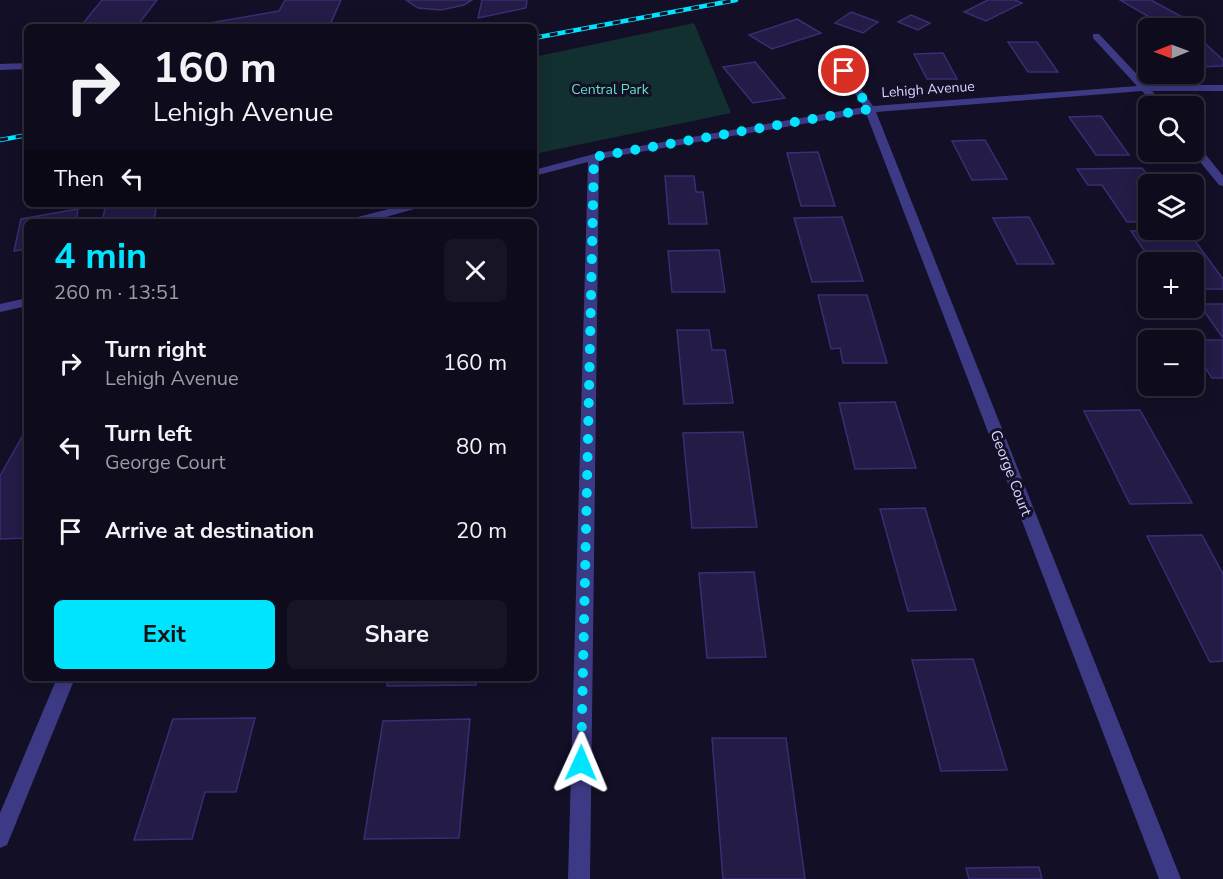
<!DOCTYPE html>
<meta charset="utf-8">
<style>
body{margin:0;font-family:"Nunito Sans",sans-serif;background:#171425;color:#f1f3f6;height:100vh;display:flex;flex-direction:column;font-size:22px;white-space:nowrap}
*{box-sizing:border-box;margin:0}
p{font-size:20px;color:#9b9ba3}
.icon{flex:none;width:33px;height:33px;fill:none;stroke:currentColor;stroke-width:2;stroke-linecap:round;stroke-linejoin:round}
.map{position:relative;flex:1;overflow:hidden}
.details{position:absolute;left:24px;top:219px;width:513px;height:462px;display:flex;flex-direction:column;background:#0e0b1c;border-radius:9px;box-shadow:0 3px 15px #0003,0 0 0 2px #2e2b3b}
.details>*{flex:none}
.top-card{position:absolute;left:24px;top:24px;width:513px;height:183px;border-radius:9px;box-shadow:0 3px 15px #0003,0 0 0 2px #2e2b3b;background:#0e0b1c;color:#f1f3f6;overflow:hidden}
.needle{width:39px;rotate:269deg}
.controls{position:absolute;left:1138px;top:18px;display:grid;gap:12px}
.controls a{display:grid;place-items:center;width:66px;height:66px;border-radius:9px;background:#0e0b1c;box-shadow:0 3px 15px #0003,0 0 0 2px #2e2b3b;font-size:30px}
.pin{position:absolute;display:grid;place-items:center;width:51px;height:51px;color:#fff;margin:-26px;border:3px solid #fff;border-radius:50%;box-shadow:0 2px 6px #0007}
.me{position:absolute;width:66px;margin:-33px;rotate:1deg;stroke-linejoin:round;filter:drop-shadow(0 0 4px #0008)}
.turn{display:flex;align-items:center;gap:21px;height:126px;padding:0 30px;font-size:27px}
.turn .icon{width:78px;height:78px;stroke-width:2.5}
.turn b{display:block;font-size:42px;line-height:51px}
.then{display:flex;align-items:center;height:57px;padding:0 30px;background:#0003;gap:12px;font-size:22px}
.round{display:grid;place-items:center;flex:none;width:63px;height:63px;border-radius:9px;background:#171425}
.head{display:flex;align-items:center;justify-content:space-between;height:102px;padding:0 30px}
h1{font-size:36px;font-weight:700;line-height:45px;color:#00e5ff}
.action{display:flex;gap:12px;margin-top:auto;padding:12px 30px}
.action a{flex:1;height:69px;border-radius:9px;background:#00e5ff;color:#111;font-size:24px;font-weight:700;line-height:69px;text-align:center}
.action a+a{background:#171425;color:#f1f3f6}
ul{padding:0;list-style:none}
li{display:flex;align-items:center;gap:18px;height:84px;padding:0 30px}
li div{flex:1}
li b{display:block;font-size:22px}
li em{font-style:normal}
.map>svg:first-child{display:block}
</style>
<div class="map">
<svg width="1223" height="879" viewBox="0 0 1223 879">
<rect width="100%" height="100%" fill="#130f26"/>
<polygon fill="#12302f" points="694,23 731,113 534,154 534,57"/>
<g fill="#241b47" stroke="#3b2d73" stroke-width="1.5">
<polygon points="102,0 157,0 137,26 198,25 279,11 285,0 341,0 329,27 80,27"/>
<polygon points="406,0 472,0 464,5 441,10 418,8"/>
<polygon points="482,0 527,0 526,8 478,18"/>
<polygon points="988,0 1015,0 1022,3 986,21 964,12"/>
<polygon points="1120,0 1151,0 1186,19 1163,25"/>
<polygon points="851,12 878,22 863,33 835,23"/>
<polygon points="911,15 930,23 918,30 898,22"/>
<polygon points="797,19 821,33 772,49 749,35"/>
<polygon points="1194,37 1198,37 1223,60 1223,66 1199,67 1194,62"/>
<polygon points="1008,42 1037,42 1058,72 1028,72"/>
<polygon points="943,53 957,79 927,79 914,54"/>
<polygon points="755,62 785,98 753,103 723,67"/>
<polygon points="1101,116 1129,155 1096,155 1069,117"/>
<polygon points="985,140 1007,179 972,180 952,141"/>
<polygon points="818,152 835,206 801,206 787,153"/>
<polygon points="1142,168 1155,184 1149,184 1149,221 1127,222 1102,185 1088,185 1077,169"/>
<polygon points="665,176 694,176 696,192 703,192 707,224 669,224"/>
<polygon points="106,204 157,204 154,220 102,222"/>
<polygon points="78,209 76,222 27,222 27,249 14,251 21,219"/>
<polygon points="842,217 863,281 812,282 794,218"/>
<polygon points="1029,217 1054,264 1017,264 993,218"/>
<polygon points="1187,230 1223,279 1223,289 1194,289 1194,262 1152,262 1131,231"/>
<polygon points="719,250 725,292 672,292 668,251"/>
<polygon points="818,295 867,295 887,363 843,363 840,348 831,349"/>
<polygon points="1199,304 1223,304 1223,338"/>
<polygon points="677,330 709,330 712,350 725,350 733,403 684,404"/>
<polygon points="1187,340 1223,340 1223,378 1212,378 1194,351 1194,340"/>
<polygon points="895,402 916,468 855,469 839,403"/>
<polygon points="1140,410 1192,503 1130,504 1084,411"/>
<polygon points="743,432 757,527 692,528 683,433"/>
<polygon points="23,435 27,435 27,538 0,539 0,476"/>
<polygon points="925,508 956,610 908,611 880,509"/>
<polygon points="1202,535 1223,574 1223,661 1210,662 1147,536"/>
<polygon points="754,572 766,657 707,658 699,573"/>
<polygon points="973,659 1007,770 941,771 912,660"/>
<polygon points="388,678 476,678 476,685 387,686"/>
<polygon points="255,718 236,792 205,792 192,839 134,840 173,719"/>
<polygon points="470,719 459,838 364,839 383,721"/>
<polygon points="712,738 786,738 805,879 723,879"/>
<polygon points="1039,867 1042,879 969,879 966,868"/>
</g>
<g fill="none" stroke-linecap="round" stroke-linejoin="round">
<polygon fill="#3d3a85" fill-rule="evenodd" points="27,63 27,69 0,70 0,64"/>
<g fill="#3d3a85" fill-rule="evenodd">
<polygon points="1093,34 1099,34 1147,85 1223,85 1223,91 1152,91 1166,106 1156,106 1142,91 876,112 1181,879 1159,879 866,113 599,159 590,879 568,879 588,162 534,176 534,170 594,154 864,107 839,71 844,68 847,69 873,106 1137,86 1093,38"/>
<polygon points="1194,144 1198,145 1223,176 1223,186 1219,185 1192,152 1194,152"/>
<polygon points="408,204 427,204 425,206 368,222 348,222 350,219"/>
<polygon points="27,298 27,306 0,312 0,304"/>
<polygon points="57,678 75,678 7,845 0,848 0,813"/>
</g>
<defs>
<g id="rail">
<polyline points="534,38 736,0"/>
<polyline points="0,140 27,135"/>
</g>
</defs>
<use href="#rail" stroke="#00e5ff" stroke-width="4.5"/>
<use href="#rail" stroke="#130f26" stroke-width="3" stroke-dasharray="8" stroke-linecap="butt"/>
</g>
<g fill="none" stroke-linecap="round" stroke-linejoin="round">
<polyline stroke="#00e5ff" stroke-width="10" stroke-dasharray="0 18" points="581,763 594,157 870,109 844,71"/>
</g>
<g text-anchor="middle" stroke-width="6" stroke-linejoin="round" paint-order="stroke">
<g font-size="14" fill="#5fe0c0" stroke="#130f26">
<text x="610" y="94">Central Park</text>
</g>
<g font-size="14" fill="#d9d4ff" stroke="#130f26">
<text transform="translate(928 89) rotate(-4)" y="5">Lehigh Avenue</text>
</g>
<g font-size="15" fill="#d9d4ff" stroke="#130f26">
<text transform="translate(1011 473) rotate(69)" y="5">George Court</text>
</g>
</g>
</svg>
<div class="controls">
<a><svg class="needle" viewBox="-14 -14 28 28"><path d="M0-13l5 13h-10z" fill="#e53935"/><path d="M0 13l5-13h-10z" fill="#9b9ba3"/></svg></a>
<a><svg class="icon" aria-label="search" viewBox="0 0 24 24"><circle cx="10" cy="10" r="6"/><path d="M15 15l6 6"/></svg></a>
<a><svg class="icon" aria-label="layers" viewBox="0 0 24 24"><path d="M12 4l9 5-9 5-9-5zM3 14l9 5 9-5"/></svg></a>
<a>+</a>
<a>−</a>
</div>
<div class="pin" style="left:844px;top:71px;background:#d93025"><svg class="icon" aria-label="arrive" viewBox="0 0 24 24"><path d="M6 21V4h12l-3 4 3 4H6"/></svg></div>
<svg class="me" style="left:581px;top:763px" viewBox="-20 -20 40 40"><path d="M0-17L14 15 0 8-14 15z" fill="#00e5ff" stroke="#fff" stroke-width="4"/></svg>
<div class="top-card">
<div class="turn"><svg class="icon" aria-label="right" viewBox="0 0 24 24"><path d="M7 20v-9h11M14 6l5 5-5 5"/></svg><div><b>160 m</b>Lehigh Avenue</div></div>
<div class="then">Then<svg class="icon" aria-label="left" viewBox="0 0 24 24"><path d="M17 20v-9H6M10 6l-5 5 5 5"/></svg></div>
</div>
<section class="details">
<div class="head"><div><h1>4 min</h1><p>260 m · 13:51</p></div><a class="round"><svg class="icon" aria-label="close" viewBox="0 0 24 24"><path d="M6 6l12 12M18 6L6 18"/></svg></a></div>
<ul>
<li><svg class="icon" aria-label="right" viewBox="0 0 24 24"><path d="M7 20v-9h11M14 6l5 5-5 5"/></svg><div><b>Turn right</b><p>Lehigh Avenue</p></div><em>160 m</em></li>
<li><svg class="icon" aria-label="left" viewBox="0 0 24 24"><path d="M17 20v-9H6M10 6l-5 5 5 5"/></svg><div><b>Turn left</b><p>George Court</p></div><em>80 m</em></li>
<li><svg class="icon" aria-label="arrive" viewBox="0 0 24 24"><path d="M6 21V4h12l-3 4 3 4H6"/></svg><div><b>Arrive at destination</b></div><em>20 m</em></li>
</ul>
<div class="action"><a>Exit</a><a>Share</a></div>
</section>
</div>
